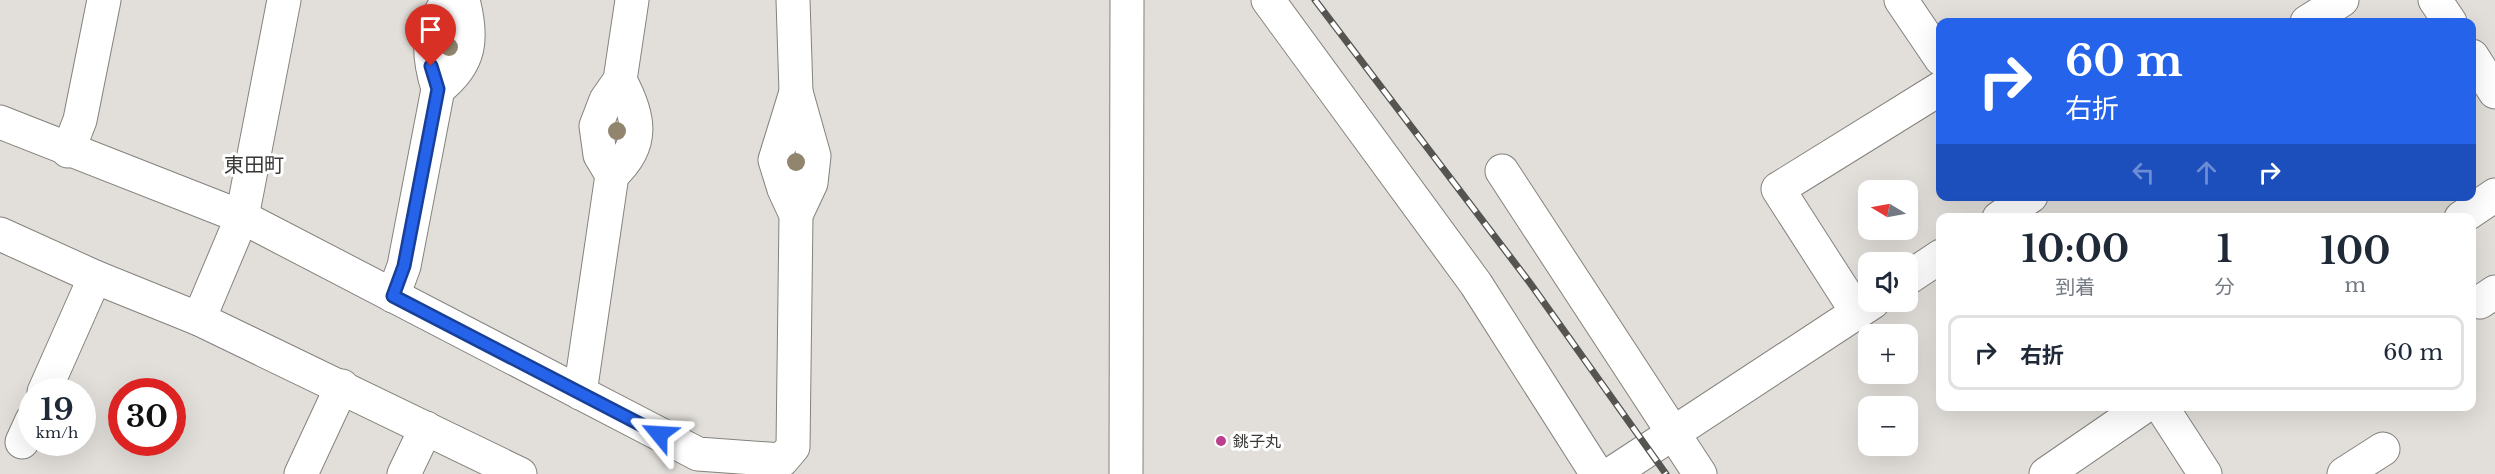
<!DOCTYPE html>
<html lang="ja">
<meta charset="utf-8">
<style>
body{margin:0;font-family:"Libre Baskerville","Noto Sans JP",serif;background:#f2f2f3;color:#1f2937;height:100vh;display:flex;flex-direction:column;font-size:22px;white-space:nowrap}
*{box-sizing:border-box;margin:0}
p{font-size:20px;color:#747a83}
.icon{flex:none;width:33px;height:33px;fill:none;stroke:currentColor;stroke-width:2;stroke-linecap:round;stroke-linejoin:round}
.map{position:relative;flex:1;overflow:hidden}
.side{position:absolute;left:1936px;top:213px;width:540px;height:198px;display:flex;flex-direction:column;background:#fff;border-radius:12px;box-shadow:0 6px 24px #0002}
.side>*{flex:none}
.banner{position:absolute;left:1936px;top:18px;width:540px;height:183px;border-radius:12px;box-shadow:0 6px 24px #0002;background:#2563eb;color:#fff;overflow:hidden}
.needle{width:39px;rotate:280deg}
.fabs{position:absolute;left:1858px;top:180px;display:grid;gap:12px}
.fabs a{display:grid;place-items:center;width:60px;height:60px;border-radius:12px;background:#fff;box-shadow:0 6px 24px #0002;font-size:30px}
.speed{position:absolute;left:18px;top:378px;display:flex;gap:12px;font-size:30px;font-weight:700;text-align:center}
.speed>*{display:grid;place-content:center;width:78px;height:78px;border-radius:50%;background:#fff;box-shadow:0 6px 24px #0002;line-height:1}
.speed small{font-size:15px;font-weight:400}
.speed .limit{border:9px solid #d22;background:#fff;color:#111}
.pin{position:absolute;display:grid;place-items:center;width:51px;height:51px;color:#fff;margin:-62px -26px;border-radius:50% 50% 50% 0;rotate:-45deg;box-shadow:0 0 6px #0007}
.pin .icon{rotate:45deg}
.me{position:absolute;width:66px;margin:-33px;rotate:297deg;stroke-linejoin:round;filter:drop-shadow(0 0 4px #0008)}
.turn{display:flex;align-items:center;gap:21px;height:126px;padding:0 30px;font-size:27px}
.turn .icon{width:78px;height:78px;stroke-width:2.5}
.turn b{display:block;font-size:42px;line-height:51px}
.lanes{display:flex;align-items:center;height:57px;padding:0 30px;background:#0003;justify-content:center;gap:30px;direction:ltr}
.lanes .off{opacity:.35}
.eta{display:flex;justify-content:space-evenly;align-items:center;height:102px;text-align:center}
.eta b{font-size:36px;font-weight:700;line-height:42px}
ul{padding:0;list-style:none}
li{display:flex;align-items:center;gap:18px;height:75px;margin:0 12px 9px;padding:0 18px;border:3px solid #e0e1e3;border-radius:12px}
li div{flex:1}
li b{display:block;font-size:22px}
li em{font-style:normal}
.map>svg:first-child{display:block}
</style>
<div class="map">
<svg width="2495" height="474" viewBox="0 0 2495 474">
<rect width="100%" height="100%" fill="#e2dfda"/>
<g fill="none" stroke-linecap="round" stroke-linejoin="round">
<defs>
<g id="minor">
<polyline points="793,0 796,92"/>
<polyline points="1268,0 1476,284 1597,474"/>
<polyline points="1901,0 1941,59"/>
<polyline points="2435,0 2450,22"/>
<polyline points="2307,22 2342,0"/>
<polyline points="2472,56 2495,92"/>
<path d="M620,80C640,117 645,145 612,175L600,155L596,126L606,100L620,80L632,0"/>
<path d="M438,89C471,63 473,39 463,0"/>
<polyline points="0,122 242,217 698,454 782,460 793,447 796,215 811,183 814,156 796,92 775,160 784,189 796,215"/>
<polyline points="68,151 80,120 104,0"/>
<polyline points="1502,171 1700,474"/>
<polyline points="1999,218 2031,196"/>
<polyline points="2461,218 2495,195"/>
<polyline points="0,234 95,277 199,319 520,474"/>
<polyline points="1908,278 1941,256"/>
<path d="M393,296L404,266L438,89C428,56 425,27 450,0"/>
<polyline points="2480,302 2495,292"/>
<polyline points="1857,312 1778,189 1941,88"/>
<polyline points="199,319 242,217 284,0"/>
<polyline points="44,392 95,277"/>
<polyline points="580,393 612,175"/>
<polyline points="2161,406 2205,474"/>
<polyline points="22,442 32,420"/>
<polyline points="301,474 342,386"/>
<polyline points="404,474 426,428"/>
<polyline points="1126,474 1127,0"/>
<polyline points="1611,474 1873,302"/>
<polyline points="2046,474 2145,406"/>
<polyline points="2344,474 2383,449"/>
</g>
</defs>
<use href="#minor" stroke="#84827d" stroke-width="35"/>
<use href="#minor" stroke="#fff" stroke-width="33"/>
<defs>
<polyline id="rail" points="1315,0 1530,283 1666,474"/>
</defs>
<use href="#rail" stroke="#555451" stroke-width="7"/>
<use href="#rail" stroke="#fff" stroke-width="4.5" stroke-dasharray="14" stroke-linecap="butt"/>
</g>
<g fill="#91856d">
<circle cx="449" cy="47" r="9"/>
<circle cx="617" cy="131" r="9"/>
<circle cx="796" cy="162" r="9"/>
</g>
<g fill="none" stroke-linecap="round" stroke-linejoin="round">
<defs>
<polyline id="route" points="431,66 438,89 404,266 393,296 659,434"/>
</defs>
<use href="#route" stroke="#184099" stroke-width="15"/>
<use href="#route" stroke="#2563eb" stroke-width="10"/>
</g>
<circle fill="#bc3f8d" stroke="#fff" stroke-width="2" cx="1221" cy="441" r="6"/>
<g text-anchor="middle" stroke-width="6" stroke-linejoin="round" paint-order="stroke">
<g font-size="16" fill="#393836" stroke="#fff" text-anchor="start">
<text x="1233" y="447">銚子丸</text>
</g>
<g font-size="20" fill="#393836" stroke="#fff">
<text x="254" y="172">東田町</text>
</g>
</g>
</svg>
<div class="fabs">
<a><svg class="needle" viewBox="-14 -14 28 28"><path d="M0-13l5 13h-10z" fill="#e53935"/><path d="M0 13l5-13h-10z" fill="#747a83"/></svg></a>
<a><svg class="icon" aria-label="sound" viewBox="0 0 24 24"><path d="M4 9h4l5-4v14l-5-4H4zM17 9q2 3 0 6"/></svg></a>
<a>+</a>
<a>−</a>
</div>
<div class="speed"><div>19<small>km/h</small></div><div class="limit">30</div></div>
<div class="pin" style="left:431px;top:66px;background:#d93025"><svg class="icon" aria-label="arrive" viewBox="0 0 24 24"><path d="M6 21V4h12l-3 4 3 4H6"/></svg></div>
<svg class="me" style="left:659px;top:434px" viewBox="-20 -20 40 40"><path d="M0-17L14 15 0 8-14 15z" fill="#2563eb" stroke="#fff" stroke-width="4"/></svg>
<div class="banner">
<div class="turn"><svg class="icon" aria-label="right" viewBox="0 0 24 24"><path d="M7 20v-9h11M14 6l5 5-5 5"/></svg><div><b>60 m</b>右折</div></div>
<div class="lanes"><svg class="icon off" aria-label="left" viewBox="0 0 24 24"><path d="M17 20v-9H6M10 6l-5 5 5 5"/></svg><svg class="icon off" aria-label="ahead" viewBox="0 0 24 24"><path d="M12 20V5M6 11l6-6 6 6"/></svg><svg class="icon" aria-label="right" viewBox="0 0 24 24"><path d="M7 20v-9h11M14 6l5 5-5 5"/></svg></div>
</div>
<section class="side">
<div class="eta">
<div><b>10:00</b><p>到着</p></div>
<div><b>1</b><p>分</p></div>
<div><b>100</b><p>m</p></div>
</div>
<ul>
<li><svg class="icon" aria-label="right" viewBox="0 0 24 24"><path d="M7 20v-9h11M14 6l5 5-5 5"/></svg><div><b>右折</b></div><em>60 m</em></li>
</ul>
</section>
</div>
